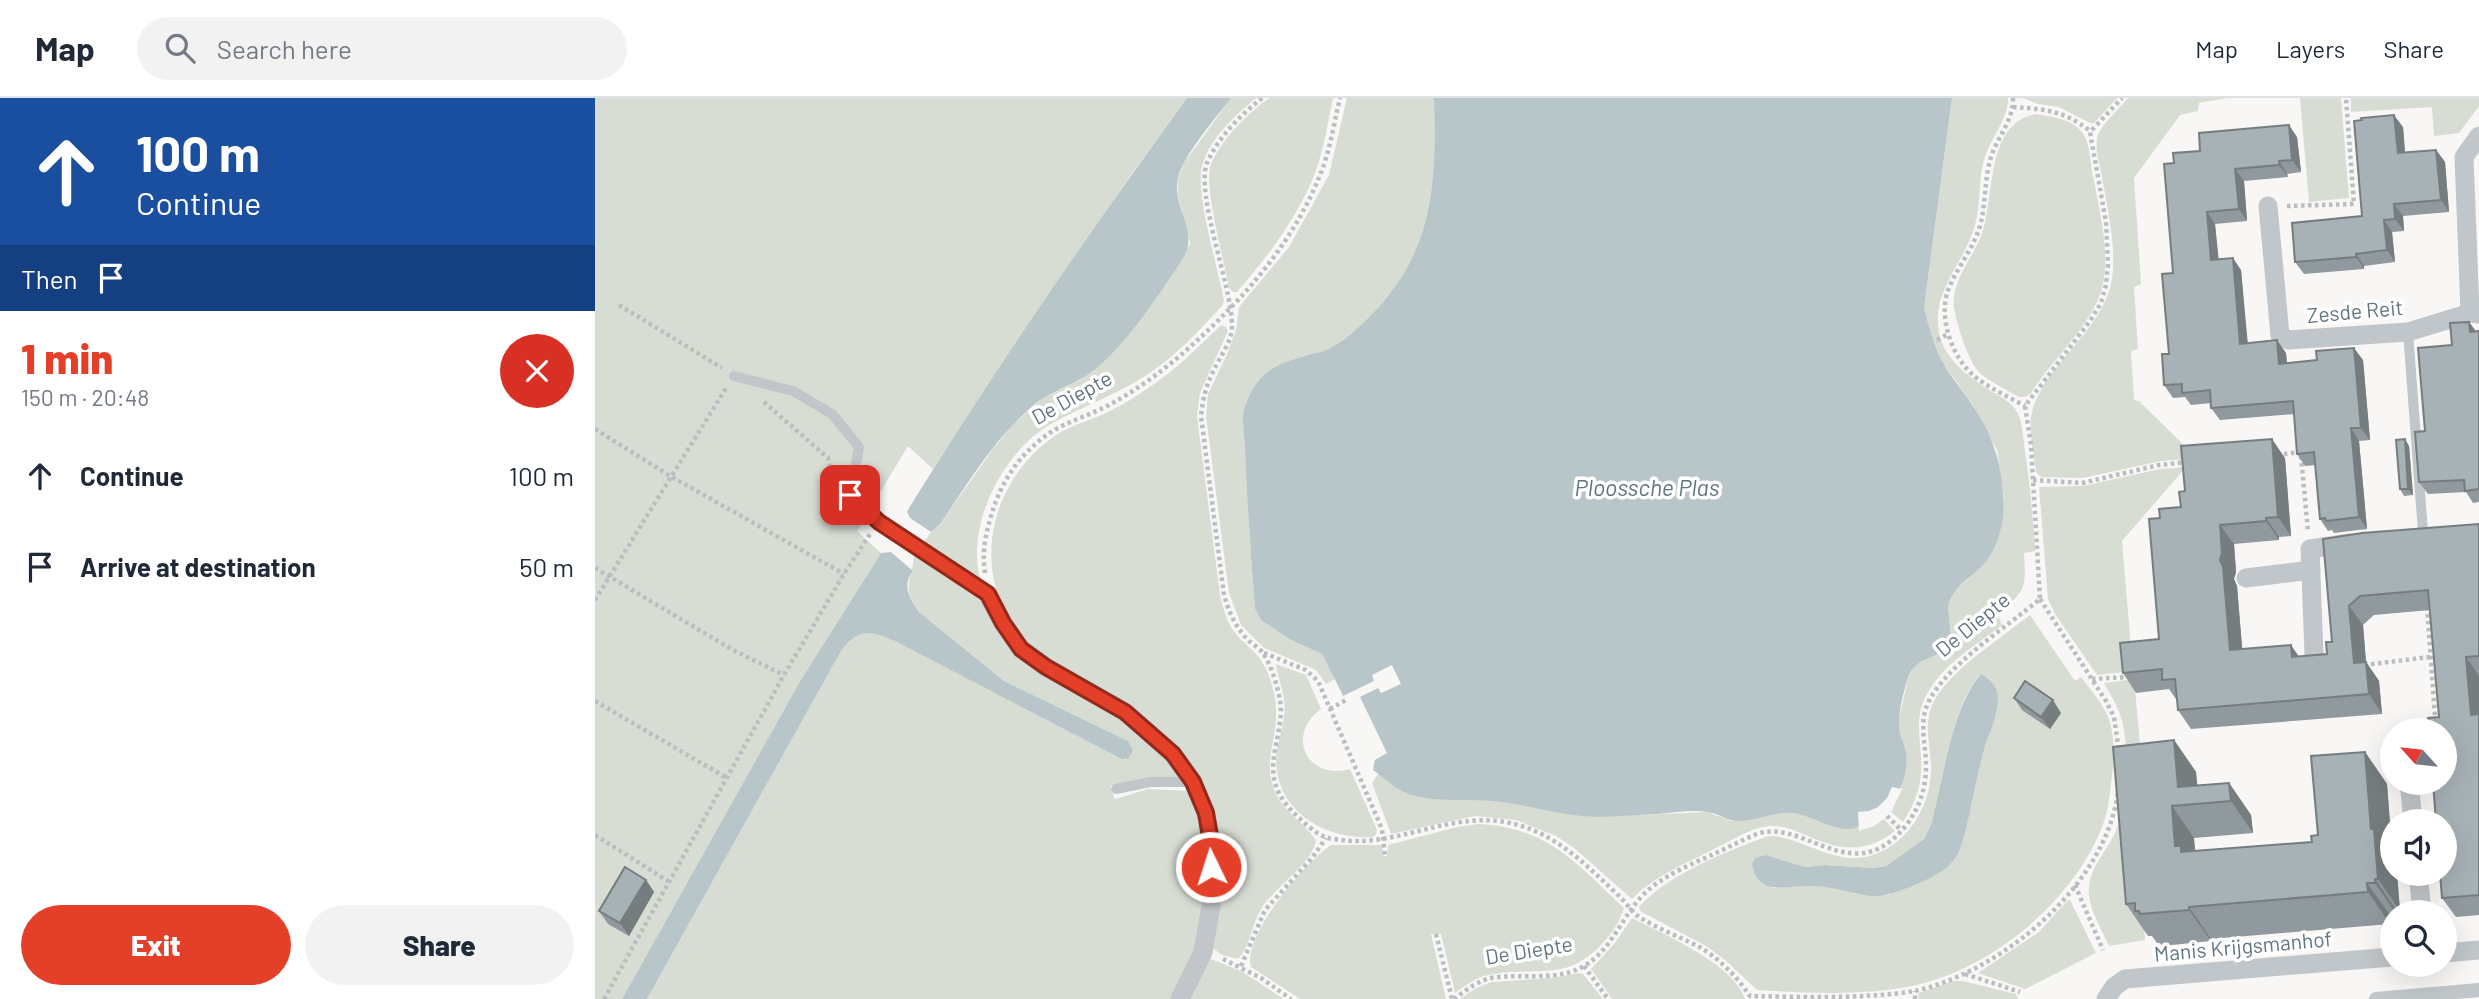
<!DOCTYPE html>
<meta charset="utf-8">
<style>
body{margin:0;font-family:Barlow,sans-serif;background:#f2f2f3;color:#1f2937;height:100vh;display:flex;flex-direction:column;font-size:26px;white-space:nowrap}
*{box-sizing:border-box;margin:0}
p{font-size:23px;color:#747a83}
.icon{flex:none;width:38px;height:38px;fill:none;stroke:currentColor;stroke-width:2;stroke-linecap:round;stroke-linejoin:round}
.map{position:relative;flex:1;overflow:hidden}
.sheet{display:flex;flex-direction:column;background:#fff;width:595px}
.sheet>*{flex:none}
.hud{background:#1a4fa0;color:#fff;overflow:hidden}
.needle{width:46px;rotate:297deg}
.controls{position:absolute;left:1785px;top:620px;display:grid;gap:14px}
.controls a{display:grid;place-items:center;width:77px;height:77px;border-radius:50%;background:#fff;box-shadow:0 7px 28px #0002;font-size:35px}
.pin{position:absolute;display:grid;place-items:center;width:60px;height:60px;color:#fff;margin:-30px;border-radius:14px;box-shadow:0 4px 10px #0006}
.me{position:absolute;width:77px;margin:-38px;rotate:356deg;stroke-linejoin:round;filter:drop-shadow(0 0 5px #0008)}
.turn{display:flex;align-items:center;gap:24px;height:147px;padding:0 21px;font-size:32px}
.turn .icon{width:91px;height:91px;stroke-width:2.5}
.turn b{display:block;font-size:49px;line-height:60px}
.then{display:flex;align-items:center;height:66px;padding:0 21px;background:#0003;gap:14px;font-size:26px}
.round{display:grid;place-items:center;flex:none;width:74px;height:74px;border-radius:37px;background:#f2f2f3}
.head{display:flex;align-items:center;justify-content:space-between;height:119px;padding:0 21px}
h1{font-size:42px;font-weight:800;line-height:52px;color:#e43f28}
.button{display:flex;gap:14px;margin-top:auto;padding:14px 21px}
.button a{flex:1;height:80px;border-radius:42px;background:#e43f28;color:#fff;font-size:28px;font-weight:800;line-height:80px;text-align:center}
.button a+a{background:#f2f2f3;color:#1f2937}
ul{padding:0;list-style:none}
li{display:flex;align-items:center;gap:21px;height:91px;padding:0 21px}
li div{flex:1}
li b{display:block;font-size:26px}
li em{font-style:normal}
header{display:flex;align-items:center;gap:42px;box-sizing:border-box;height:98px;padding:0 35px;background:#fff;border-bottom:2px solid #e0e1e3}
header strong{font-size:33px}
nav{display:flex;gap:38px;margin-inline-start:auto;font-size:24px}
.search{width:490px;height:63px;background:#f2f2f3;display:flex;align-items:center;gap:18px;box-sizing:border-box;padding:0 24px;border-radius:38px;color:#747a83;font-size:26px}
main{display:flex;flex:1;min-height:0}
.map>svg:first-child{display:block}
</style>
<header>
<strong>Map</strong>
<div class="search"><svg class="icon" aria-label="search" viewBox="0 0 24 24"><circle cx="10" cy="10" r="6"/><path d="M15 15l6 6"/></svg>Search here</div>
<nav><a>Map</a><a>Layers</a><a>Share</a></nav>
</header>
<main>
<section class="sheet">
<div class="hud">
<div class="turn"><svg class="icon" aria-label="ahead" viewBox="0 0 24 24"><path d="M12 20V5M6 11l6-6 6 6"/></svg><div><b>100 m</b>Continue</div></div>
<div class="then">Then<svg class="icon" aria-label="arrive" viewBox="0 0 24 24"><path d="M6 21V4h12l-3 4 3 4H6"/></svg></div>
</div>
<div class="head"><div><h1>1 min</h1><p>150 m · 20:48</p></div><a class="round" style="background:#d93025;color:#fff"><svg class="icon" aria-label="close" viewBox="0 0 24 24"><path d="M6 6l12 12M18 6L6 18"/></svg></a></div>
<ul>
<li><svg class="icon" aria-label="ahead" viewBox="0 0 24 24"><path d="M12 20V5M6 11l6-6 6 6"/></svg><div><b>Continue</b></div><em>100 m</em></li>
<li><svg class="icon" aria-label="arrive" viewBox="0 0 24 24"><path d="M6 21V4h12l-3 4 3 4H6"/></svg><div><b>Arrive at destination</b></div><em>50 m</em></li>
</ul>
<div class="button"><a>Exit</a><a>Share</a></div>
</section>
<div class="map">
<svg width="1884" height="901" viewBox="0 0 1884 901">
<rect width="100%" height="100%" fill="#f8f7f5"/>
<g fill="#d8ddd4" fill-rule="evenodd">
<polygon points="0,0 592,0 535,78 338,371 313,348 262,433 286,455 204,585 27,901 0,901"/>
<path d="M636,0H661C641,17 614,41 607,68C600,96 623,170 629,202L627,208C603,234 578,261 547,280C518,298 486,309 456,326C414,350 381,408 382,457C382,465 384,475 385,483L382,484L327,447L336,434L345,426L398,351L415,330L445,302L485,282L542,225L589,158L595,145L583,97V81L589,65Z"/>
<path d="M675,0H738C733,24 729,51 720,75C703,119 673,158 642,194H638L634,190C629,160 610,97 615,70C620,48 655,12 675,0Z"/>
<path d="M752,0H839C841,82 840,149 780,213C766,227 753,241 735,250C728,254 718,255 710,258C679,266 663,275 651,305C645,318 650,338 650,352C652,406 656,458 660,511L666,522L694,541L727,556L740,581L731,586L721,572L669,550L646,527L634,495L611,318L613,296L633,254L641,232L644,209L694,149L734,77Z"/>
<path d="M1357,0H1413C1413,20 1399,36 1392,54C1382,77 1387,103 1380,127C1370,164 1336,193 1344,235C1349,261 1375,280 1396,293C1404,298 1415,303 1421,312C1428,323 1428,340 1430,353C1435,386 1438,420 1440,453L1429,455C1431,492 1431,493 1402,515L1407,527C1379,549 1341,570 1328,605C1319,627 1328,651 1326,674C1325,693 1318,709 1308,724L1296,714L1307,691H1305L1311,667V651L1304,636L1303,625L1313,581L1319,569L1330,560L1342,556L1356,534L1353,519L1354,505L1359,493L1384,471L1404,437L1409,400L1402,352L1378,307L1347,264L1337,240L1329,210Z"/>
<polygon points="1428,0 1522,0 1499,25 1495,25 1464,9 1443,6"/>
<path d="M1533,0H1631L1604,5L1603,13L1585,17L1539,80L1546,186L1539,189L1543,251L1536,253L1539,302L1544,303L1597,355L1592,361L1566,363L1488,380L1446,379L1441,374C1439,354 1432,330 1438,310C1451,268 1502,236 1515,190C1524,157 1512,108 1506,74C1504,63 1499,49 1503,37C1507,26 1525,10 1533,0Z"/>
<polygon points="1705,0 1746,0 1754,100 1714,104"/>
<polygon points="1756,0 1884,0 1884,8 1864,35 1839,38 1837,9 1756,14"/>
<path d="M1441,16C1457,19 1480,21 1489,37C1495,47 1495,62 1497,73C1504,111 1520,168 1502,204C1486,237 1456,264 1436,295L1430,299H1424C1412,292 1399,286 1387,277C1374,267 1361,225 1359,209C1356,182 1379,159 1387,135C1400,98 1390,25 1441,16Z"/>
<path d="M626,227L631,229L633,233L605,295L602,318L625,497C628,509 631,522 638,532C652,551 665,553 674,578C679,591 682,605 681,620C680,649 667,668 682,698C692,716 709,725 721,742C718,765 679,790 666,811C657,826 655,849 643,861L627,857L616,849L603,680L432,545C425,537 417,529 412,520C379,455 400,381 458,339C475,327 498,322 517,312C529,306 542,298 553,290C580,273 603,249 626,227Z"/>
<polygon points="1591,369 1527,443 1538,573 1502,577 1460,516 1453,501 1444,389 1488,388 1565,371"/>
<path d="M319,457C351,474 386,494 402,528L552,640L587,679H554L515,688L520,701L553,691L595,693L611,749L610,807L601,854L578,901H52L246,553C264,529 275,533 300,543L531,662L533,643L409,583L324,514C306,491 317,482 319,457Z"/>
<path d="M1435,517L1480,583L1486,579C1495,591 1507,604 1513,619C1520,636 1519,659 1517,677C1515,694 1514,713 1507,729C1478,804 1395,872 1317,888C1267,898 1213,895 1162,892L1130,862L1111,848L1045,813L1044,809C1072,777 1132,753 1173,738C1204,737 1236,766 1271,759C1310,750 1336,710 1336,671C1336,650 1328,628 1337,607C1352,574 1406,540 1435,517ZM1386,576L1401,616L1389,652L1294,797L1217,787L1178,790L1171,757L1210,769L1230,767L1278,770L1291,768L1329,741L1336,727C1347,686 1357,605 1386,576Z"/>
<path d="M681,566L711,577L726,611C690,637 712,683 755,671L782,732L781,737L778,739C731,742 681,714 681,661C682,641 692,623 689,602C688,590 682,578 681,566Z"/>
<path d="M1539,581L1548,678L1539,679L1550,842L1514,848C1506,830 1492,809 1494,788C1496,769 1512,752 1520,735C1533,707 1535,649 1526,619C1522,607 1515,596 1509,585Z"/>
<path d="M783,676L809,694L825,699L901,703L1046,717L1112,714L1137,723H1147L1189,713L1207,717L1228,725L1249,730H1264V732L1279,728L1289,721L1300,733C1272,755 1247,753 1215,739C1202,733 1188,727 1174,728C1155,730 1136,743 1119,751C1090,766 1061,777 1037,801L979,750L961,738L921,722L880,718L796,736L777,685Z"/>
<path d="M883,726C953,729 982,766 1029,810C1024,825 1017,836 1006,847C969,886 938,867 894,877C881,879 870,888 860,895L846,836H836L851,901H705L656,869C646,839 711,763 736,747H787L788,758H792L793,747L862,729Z"/>
<polygon points="1475,802 1501,855 1430,891 1383,875 1444,834 1472,803"/>
<path d="M1037,820C1068,836 1139,866 1150,901H1017L996,871L1019,846Z"/>
<polygon points="616,861 646,873 689,901 591,901 611,863"/>
<polygon points="985,875 988,876 1008,901 865,901 881,890 897,884 956,880"/>
<polygon points="1357,883 1368,883 1421,896 1423,901 1323,901 1324,895"/>
</g>
<g fill="#b8c6c9">
<path d="M592,0H636C621,20 589,56 583,80C576,109 606,134 587,162C565,195 535,241 505,267C488,283 465,290 445,302C438,307 431,314 425,320C393,350 370,390 345,426L336,434L315,420L312,414L314,410C401,270 495,133 592,0Z"/>
<path d="M839,0H1357L1329,210C1334,228 1338,246 1347,263C1355,279 1368,292 1378,308C1397,336 1406,363 1408,396C1411,421 1403,455 1383,472C1372,482 1359,489 1354,505C1351,518 1360,536 1352,548C1343,563 1321,555 1312,583C1308,596 1304,613 1304,626C1303,636 1309,643 1311,653C1315,687 1295,713 1266,728C1247,738 1221,720 1203,716C1181,711 1165,723 1143,723C1132,723 1123,715 1112,714C1096,711 1077,715 1062,716C1035,717 1005,721 979,717C952,714 925,705 897,703C872,701 832,705 809,694C798,689 788,679 778,672L780,661L727,556L694,541L666,522L660,511C656,458 652,406 650,352C650,339 645,318 651,305C663,275 679,266 710,258C718,255 728,254 735,250C753,241 766,227 780,213C840,149 841,83 839,0Z"/>
<path d="M296,454L318,473C307,486 314,501 324,514L409,583L533,643L538,652L533,661H527L300,543C275,533 264,529 246,553L52,901H27L204,585L286,455Z"/>
<path d="M1386,576C1395,581 1403,589 1403,600C1403,618 1394,635 1389,652C1380,682 1376,715 1367,745C1364,755 1358,765 1350,771C1337,781 1291,801 1276,798C1255,795 1235,787 1213,788C1188,788 1163,798 1157,766L1160,760L1171,757L1210,769L1230,767L1278,770L1291,768L1329,741L1336,727C1348,683 1356,610 1386,576Z"/>
</g>
<g fill="#f8f7f5">
<polygon points="797,567 806,586 786,595 783,590 765,599 792,655 780,662 748,598 779,583 777,577"/>
<polygon points="1297,689 1307,691 1296,714 1279,728 1264,733 1263,714 1274,713 1283,709 1292,700"/>
</g>
<g fill="none" stroke-linecap="round" stroke-linejoin="round">
<g stroke="#babec0" stroke-width="4.5" stroke-dasharray="3.5 3.5" stroke-linecap="butt">
<path d="M667,0C646,17 623,39 612,65C600,96 637,188 637,228C637,244 625,258 619,272C611,287 608,301 606,318L629,497C634,514 640,529 654,543C659,547 666,551 669,557C677,569 682,587 685,602C691,642 659,673 697,713C706,722 718,734 730,739C734,741 741,741 746,742C799,749 849,717 903,723C954,729 986,762 1022,796C1030,803 1036,813 1044,819C1063,831 1086,839 1106,850C1125,861 1143,880 1155,898C1208,899 1269,901 1320,893C1408,873 1512,786 1523,693"/>
<path d="M1418,0C1419,21 1402,40 1396,59C1389,82 1391,106 1385,128C1378,152 1360,172 1352,195C1344,223 1358,260 1379,278C1394,290 1414,299 1430,308"/>
<path d="M1418,9C1450,11 1470,13 1495,33"/>
<polyline points="1692,108 1759,106 1751,0"/>
<polyline points="24,207 127,270"/>
<polyline points="1342,242 1353,236"/>
<polyline points="169,304 233,360 237,377 243,383"/>
<polyline points="0,331 75,378 249,476"/>
<polyline points="1682,357 1705,354"/>
<polyline points="1706,358 1713,433"/>
<polyline points="1438,382 1487,385 1564,367 1593,364"/>
<polyline points="0,470 138,552 189,577"/>
<path d="M390,475C387,455 390,438 396,418C406,383 425,355 456,334C474,323 495,317 514,307C540,293 565,275 587,256C644,206 697,148 725,77C735,53 739,25 745,0"/>
<polyline points="1445,501 1511,603 1519,619 1524,653"/>
<polyline points="0,502 131,290"/>
<polyline points="1832,509 1841,632"/>
<polyline points="669,555 711,572 723,583 787,731 790,758"/>
<polyline points="1769,567 1835,559"/>
<polyline points="1497,581 1534,579"/>
<polyline points="0,603 132,680"/>
<polyline points="735,611 751,602"/>
<polyline points="1292,718 1307,733"/>
<polyline points="0,737 73,783"/>
<polyline points="1480,787 1508,852"/>
<polyline points="841,836 857,901"/>
<polyline points="628,861 666,880 696,901"/>
<polyline points="646,868 670,812 717,760 731,740"/>
<polyline points="989,868 1013,901"/>
<polyline points="1370,876 1425,894"/>
<polyline points="9,901 189,577 249,476 275,436"/>
<path d="M859,901C870,893 882,883 896,880C925,875 963,884 989,868C1018,851 1027,817 1050,795C1070,776 1098,766 1123,754C1136,748 1149,741 1162,736C1203,721 1248,778 1293,745C1316,728 1330,701 1331,672C1332,649 1323,627 1333,605C1350,568 1413,528 1445,501L1436,347L1430,308L1495,223L1506,205L1511,187L1513,167L1511,124L1495,34L1527,0"/>
<polyline points="1320,901 1320,893"/>
</g>
<g stroke="#c0c6c9" stroke-width="10">
<polyline points="1813,234 1828,434"/>
<polyline points="139,278 198,293 237,316 264,349 255,397 284,424 392,496"/>
<polyline points="521,691 555,684 597,684"/>
</g>
<polyline stroke="#c0c6c9" stroke-width="14" points="1781,901 1884,892"/>
<g stroke="#c0c6c9" stroke-width="19">
<polyline points="1673,108 1685,237 1693,242 1813,234 1875,215 1884,216"/>
<polyline points="1875,215 1869,59 1884,38"/>
<polyline points="1651,480 1716,472"/>
<polyline points="392,496 408,525 426,551 451,569 530,614 578,656 598,684 611,715 617,750 616,808 608,854 585,901"/>
<polyline points="1719,557 1715,451 1755,445"/>
<polyline points="1814,684 1818,723"/>
<polyline points="1823,775 1827,814"/>
<polyline points="1850,855 1884,852"/>
<polyline points="1511,901 1519,889 1530,881 1797,859"/>
</g>
</g>
<g fill="#90999d">
<polygon points="1808,29 1810,55 1841,52 1850,64 1854,114 1808,118 1809,133 1797,134 1800,164 1769,168 1769,171 1709,176 1700,164 1767,118"/>
<polygon points="1702,39 1706,74 1692,76 1693,79 1649,83 1652,123 1620,126 1623,161 1646,172 1652,245 1691,255 1692,265 1768,262 1775,342 1764,343 1772,431 1739,435 1737,432 1733,433 1725,421 1720,367 1710,368 1702,356 1699,316 1625,322 1616,310 1616,305 1596,307 1590,299 1578,300 1569,287 1574,256 1578,175 1579,65 1605,53"/>
<polygon points="1874,224 1881,233 1884,233 1884,404 1878,405 1871,394 1833,396 1824,384 1857,247"/>
<polygon points="1814,348 1818,397 1809,398 1805,391"/>
<polygon points="1690,360 1696,438 1684,439 1684,442 1639,446 1641,474 1639,481 1642,488 1647,551 1704,559 1732,556 1737,544 1728,441 1884,426 1884,817 1861,819 1847,800 1844,619 1835,512 1779,517 1768,527 1771,564 1784,583 1787,616 1596,631 1583,612 1582,601 1581,601 1574,591 1541,595 1528,575 1564,541 1565,420 1586,409 1590,393"/>
<polygon points="1419,600 1466,615 1455,631 1427,612"/>
<polygon points="1579,642 1601,674 1602,687 1634,685 1656,717 1658,735 1599,740 1600,753 1717,744 1723,737 1770,654 1792,686 1797,752 1797,775 1802,775 1805,813 1797,814 1797,817 1795,817 1795,826 1616,841 1616,843 1567,848 1565,845 1562,845 1557,838 1553,838 1531,806"/>
<polygon points="51,782 59,794 34,838 13,826 4,813"/>
</g>
<g fill="#757d7f">
<polygon points="1799,17 1808,29 1811,67 1803,55"/>
<polygon points="1694,27 1702,39 1706,74 1697,62"/>
<polygon points="1841,52 1850,64 1854,114 1846,102"/>
<polygon points="1684,63 1692,76 1693,79 1684,67"/>
<polygon points="1640,71 1649,83 1652,123 1644,111"/>
<polygon points="1799,106 1808,118 1809,133 1800,121"/>
<polygon points="1612,114 1620,126 1625,174 1616,162"/>
<polygon points="1789,122 1797,134 1800,164 1792,152"/>
<polygon points="1761,156 1769,168 1769,171 1761,159"/>
<polygon points="1638,160 1646,172 1654,258 1645,246"/>
<polygon points="1874,224 1882,236 1875,234"/>
<polygon points="1682,242 1691,255 1693,278 1684,266"/>
<polygon points="1759,250 1768,262 1775,342 1766,330"/>
<polygon points="1756,330 1764,343 1772,431 1764,419"/>
<polygon points="1677,341 1690,360 1696,438 1683,419"/>
<polygon points="1810,341 1814,348 1818,397 1813,391"/>
<polygon points="1671,420 1684,439 1684,442 1671,423"/>
<polygon points="1625,427 1639,446 1641,474 1639,481 1642,488 1649,572 1635,552 1625,462"/>
<polygon points="1754,508 1768,527 1771,564 1784,583 1787,616 1774,596 1759,565"/>
<polygon points="1696,547 1709,566 1697,559"/>
<polygon points="1871,559 1884,578 1884,628 1876,617"/>
<polygon points="1458,602 1466,615 1455,631 1446,619"/>
<polygon points="1579,642 1601,674 1604,706 1583,689"/>
<polygon points="1770,654 1792,686 1797,752 1797,775 1802,775 1805,813 1783,781 1776,731"/>
<polygon points="1634,685 1656,717 1658,735 1636,703"/>
<polygon points="1577,708 1599,740 1601,769 1580,748"/>
<polygon points="1780,781 1802,813 1802,814 1800,814 1780,785"/>
<polygon points="51,782 59,794 34,838 25,825"/>
<polygon points="1772,785 1795,817 1795,826 1773,794"/>
<polygon points="1594,809 1616,841 1616,843 1594,812"/>
</g>
<g fill="#a7b2b6" stroke="#757d7f" stroke-width="2">
<polygon points="1799,17 1803,55 1841,52 1846,102 1799,106 1800,121 1789,122 1792,152 1761,156 1761,159 1700,164 1697,125 1767,118 1759,23 1767,22 1766,20"/>
<polygon points="1694,27 1697,62 1684,63 1684,67 1640,71 1644,111 1612,114 1616,162 1638,160 1645,246 1682,242 1684,266 1722,262 1721,253 1759,250 1766,330 1756,330 1764,419 1731,423 1730,420 1725,421 1719,354 1702,356 1698,303 1616,310 1615,292 1587,295 1587,286 1569,287 1567,256 1574,256 1567,176 1578,175 1569,66 1579,65 1578,55 1605,53 1604,35"/>
<polygon points="1874,224 1875,234 1884,233 1884,391 1870,393 1869,382 1824,384 1820,334 1830,333 1823,250 1857,247 1855,225"/>
<polygon points="1677,341 1683,419 1671,420 1671,423 1625,427 1627,455 1625,462 1628,469 1635,552 1696,547 1697,559 1732,556 1731,544 1737,544 1728,441 1767,435 1884,426 1884,558 1871,559 1876,617 1884,616 1884,797 1847,800 1845,775 1850,775 1850,723 1841,723 1838,684 1850,684 1850,632 1834,632 1833,620 1844,619 1833,492 1765,498 1754,508 1759,565 1771,564 1774,596 1583,612 1580,581 1567,582 1567,571 1528,575 1525,545 1564,541 1554,421 1565,420 1564,411 1586,409 1584,394 1590,393 1586,348"/>
<polygon points="1810,341 1813,391 1805,391 1801,342"/>
<polygon points="1430,583 1458,602 1446,619 1419,600"/>
<polygon points="1579,642 1583,689 1634,685 1636,703 1577,708 1580,748 1586,748 1586,754 1717,744 1716,738 1723,737 1716,658 1770,654 1776,731 1779,731 1783,781 1780,781 1780,785 1772,785 1773,794 1594,809 1594,812 1545,816 1544,813 1540,813 1540,805 1531,806 1518,649"/>
<polygon points="30,769 51,782 25,825 4,813"/>
</g>
<g fill="none" stroke-linecap="round" stroke-linejoin="round">
<defs>
<polyline id="route" points="255,397 284,424 393,496 408,525 426,551 451,569 530,614 578,656 598,684 611,715 617,750 616,769"/>
</defs>
<use href="#route" stroke="#94291a" stroke-width="18"/>
<use href="#route" stroke="#e43f28" stroke-width="12"/>
</g>
<g text-anchor="middle" stroke-width="7" stroke-linejoin="round" paint-order="stroke">
<g font-size="21" fill="#627680" stroke="#fff">
<text transform="translate(1760 214) rotate(-5)" y="7">Zesde Reit</text>
<text transform="translate(477 300) rotate(-29)" y="7">De Diepte</text>
<text transform="translate(1378 527) rotate(-39)" y="7">De Diepte</text>
<text transform="translate(1648 849) rotate(-5)" y="7">Manis Krijgsmanhof</text>
<text transform="translate(934 853) rotate(-9)" y="7">De Diepte</text>
</g>
<g font-size="23" font-style="italic" fill="#5e767b" stroke="#fff">
<text x="1052" y="398">Ploossche Plas</text>
</g>
</g>
</svg>
<div class="controls">
<a><svg class="needle" viewBox="-14 -14 28 28"><path d="M0-13l5 13h-10z" fill="#e53935"/><path d="M0 13l5-13h-10z" fill="#747a83"/></svg></a>
<a><svg class="icon" aria-label="sound" viewBox="0 0 24 24"><path d="M4 9h4l5-4v14l-5-4H4zM17 9q2 3 0 6"/></svg></a>
<a><svg class="icon" aria-label="search" viewBox="0 0 24 24"><circle cx="10" cy="10" r="6"/><path d="M15 15l6 6"/></svg></a>
</div>
<div class="pin" style="left:255px;top:397px;background:#d93025"><svg class="icon" aria-label="arrive" viewBox="0 0 24 24"><path d="M6 21V4h12l-3 4 3 4H6"/></svg></div>
<svg class="me" style="left:616px;top:769px" viewBox="-20 -20 40 40"><circle r="17" fill="#e43f28" stroke="#fff" stroke-width="3"/><path d="M0-11L8 9 0 5-8 9z" fill="#fff"/></svg>
</div>
</main>
